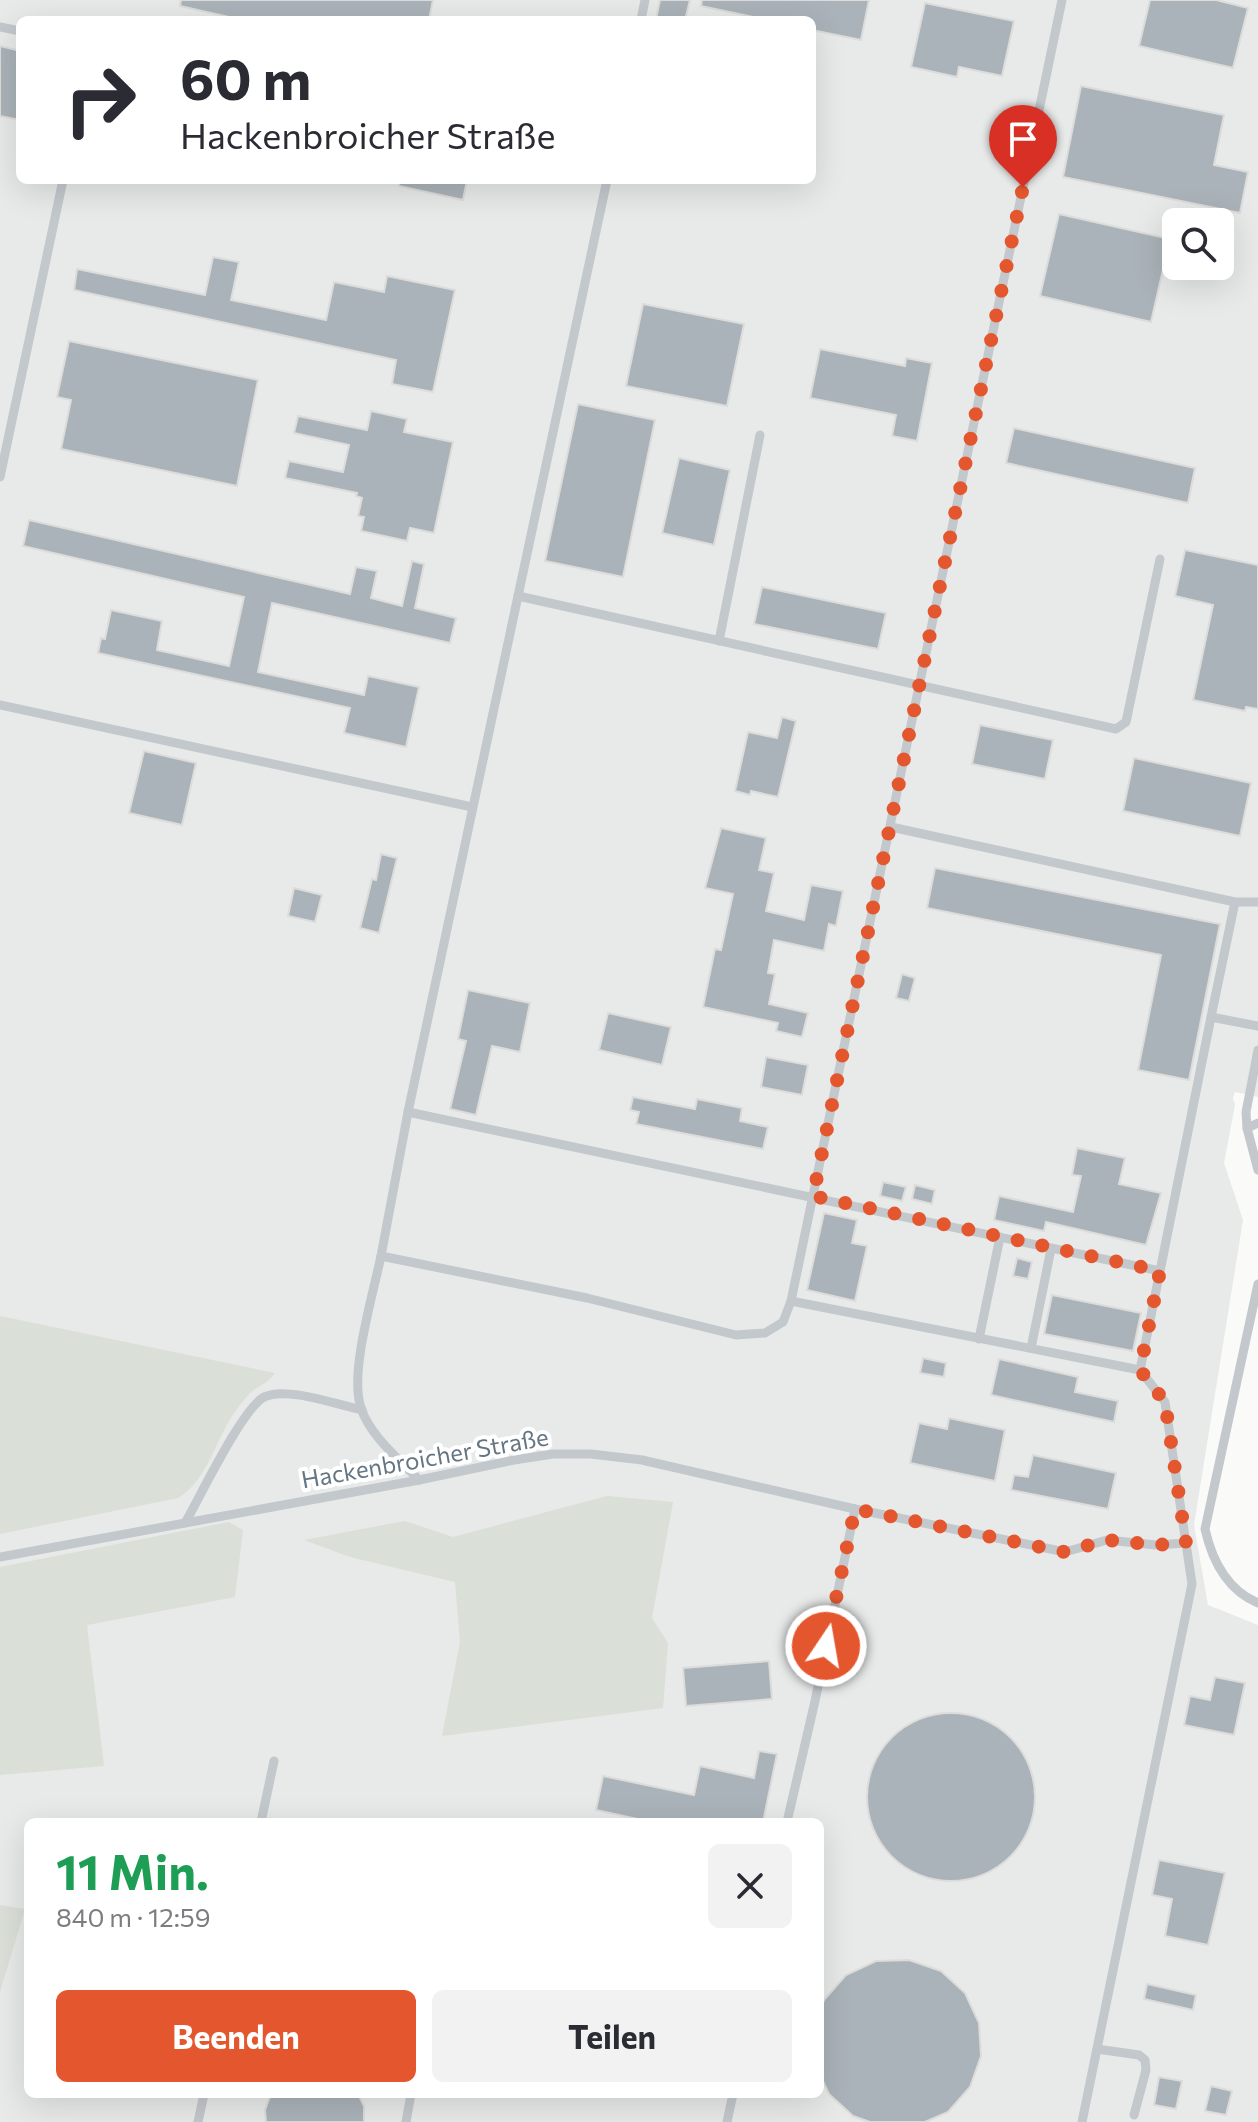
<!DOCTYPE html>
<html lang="de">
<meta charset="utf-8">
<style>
body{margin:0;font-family:Commissioner,sans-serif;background:#f2f2f3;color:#2b2b33;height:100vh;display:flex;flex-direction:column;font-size:30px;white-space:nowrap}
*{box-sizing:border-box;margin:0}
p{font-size:26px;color:#7c7c81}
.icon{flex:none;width:44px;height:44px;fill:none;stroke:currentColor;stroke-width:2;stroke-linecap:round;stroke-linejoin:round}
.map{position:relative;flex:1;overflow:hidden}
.panel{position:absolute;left:24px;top:1818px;width:800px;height:280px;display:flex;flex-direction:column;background:#fff;border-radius:12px;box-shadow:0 8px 32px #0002}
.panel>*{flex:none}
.guide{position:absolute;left:16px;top:16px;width:800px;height:168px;border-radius:12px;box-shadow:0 8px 32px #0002;background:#fff;color:#2b2b33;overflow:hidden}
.buttons{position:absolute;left:1162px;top:208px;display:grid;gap:16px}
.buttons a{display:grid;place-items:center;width:72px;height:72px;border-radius:12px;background:#fff;box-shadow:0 8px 32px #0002;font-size:40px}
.pin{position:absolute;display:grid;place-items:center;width:68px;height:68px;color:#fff;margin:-82px -34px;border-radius:50% 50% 50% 0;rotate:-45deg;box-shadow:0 0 8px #0007}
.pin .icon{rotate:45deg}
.me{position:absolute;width:88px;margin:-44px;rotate:12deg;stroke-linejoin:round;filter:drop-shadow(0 0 6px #0008)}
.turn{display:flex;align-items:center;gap:28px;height:168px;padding:0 32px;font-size:36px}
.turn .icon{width:104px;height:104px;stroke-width:2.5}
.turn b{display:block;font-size:56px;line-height:68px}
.round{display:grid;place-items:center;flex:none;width:84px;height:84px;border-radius:12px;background:#f2f2f3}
.head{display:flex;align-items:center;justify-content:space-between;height:136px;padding:0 32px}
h1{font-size:48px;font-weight:700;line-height:60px;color:#1e9e55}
.cta{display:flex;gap:16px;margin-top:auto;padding:16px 32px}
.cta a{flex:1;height:92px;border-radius:12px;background:#e4572e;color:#fff;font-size:32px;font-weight:700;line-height:92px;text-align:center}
.cta a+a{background:#f2f2f3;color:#2b2b33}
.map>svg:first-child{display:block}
</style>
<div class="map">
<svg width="1258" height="2122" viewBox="0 0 1258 2122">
<rect width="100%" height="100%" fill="#fafaf8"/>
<path fill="#e8e9e9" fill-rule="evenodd" d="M0,0H1258V1097L1235,1092L1233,1098L1235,1105L1224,1163L1243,1220L1194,1525L1208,1605L1258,1625V2122H0ZM20,20H812V180H20ZM1176,222H1220V266H1176ZM28,1822H820V2094H28Z"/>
<g fill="#dadfd7">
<path d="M0,1316L275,1373C268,1382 264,1383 255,1389C248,1394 240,1405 234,1413C216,1439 207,1481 178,1498L0,1534Z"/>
<polygon points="607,1496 673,1502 652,1618 668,1643 663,1708 442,1736 460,1642 455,1582 350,1557 304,1540 405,1521 453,1537"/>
<polygon points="229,1522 243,1530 235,1597 87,1625 104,1766 0,1775 0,1567"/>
<polygon points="0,1905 25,1909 0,1992"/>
</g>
<g fill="#aab3b9" stroke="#dcdcda" stroke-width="2">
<polygon points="181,0 433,0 429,20 228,20 229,17 180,6"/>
<polygon points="660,0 690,0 685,20 656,20"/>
<polygon points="702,0 869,0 861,40 812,30 812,20 767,20 701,6"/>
<polygon points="1150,0 1216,0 1248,8 1233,68 1139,46"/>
<polygon points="925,3 1014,21 1002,76 959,67 957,77 911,67"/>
<polygon points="0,46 20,51 20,120 0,116"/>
<polygon points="1081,86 1224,115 1214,165 1248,172 1240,213 1063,177"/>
<polygon points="399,180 467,180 463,200 399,186"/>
<polygon points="1059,214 1170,239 1151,322 1040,296"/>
<polygon points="213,257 239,262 231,300 326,320 334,282 384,292 387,276 455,290 433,392 392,384 396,360 74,290 77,269 205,295"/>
<polygon points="643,304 744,324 727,406 626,386"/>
<polygon points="69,341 258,380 237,486 61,449 71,400 57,397"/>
<polygon points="820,349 905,366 906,358 932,363 917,441 892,436 896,415 810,398"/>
<polygon points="578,404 655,420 623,577 545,561"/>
<polygon points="371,411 407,419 404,432 453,442 434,533 410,528 407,541 361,531 364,517 358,516 362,498 356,496 357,493 285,478 289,461 343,472 349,445 294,433 298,416 367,430"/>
<polygon points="1014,428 1195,468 1188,503 1006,463"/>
<polygon points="679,458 730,470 714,545 662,533"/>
<polygon points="29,520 350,594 356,567 377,571 371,598 402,606 412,561 424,564 415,608 456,618 450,643 272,603 258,672 364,695 368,676 419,687 406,747 344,733 350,708 98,653 101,638 105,639 111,610 162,621 157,650 229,666 244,597 23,546"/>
<polygon points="1185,550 1258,565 1258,709 1246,707 1245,711 1193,700 1213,605 1175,596"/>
<polygon points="762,587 886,613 878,649 754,624"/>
<polygon points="782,717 796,721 778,797 751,791 750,795 735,791 748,732 777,738"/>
<polygon points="980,725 1053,740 1045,779 972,764"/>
<polygon points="144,751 196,763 182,825 129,813"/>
<polygon points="1134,758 1251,783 1240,836 1123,811"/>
<polygon points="721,828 766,838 759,870 774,873 766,911 804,920 811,885 843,891 836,926 829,924 824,951 774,940 768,973 775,974 769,1004 808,1013 802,1037 776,1031 778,1023 703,1007 715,949 721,950 733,894 705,888"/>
<polygon points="381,854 397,858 379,933 360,928 372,879 376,880"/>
<polygon points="935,868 1220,924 1189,1080 1138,1070 1161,955 927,908"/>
<polygon points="294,888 322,895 315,922 288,916"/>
<polygon points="902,974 915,978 909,1001 896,998"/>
<polygon points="468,990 530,1003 520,1052 492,1046 476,1115 450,1109 466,1041 458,1039"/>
<polygon points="608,1013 671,1027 662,1065 599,1050"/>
<polygon points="766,1057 808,1065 802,1095 761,1087"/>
<polygon points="633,1097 695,1109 697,1099 742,1108 740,1121 768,1127 763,1149 636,1124 639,1112 630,1110"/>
<polygon points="1077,1148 1125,1158 1119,1184 1161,1193 1146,1245 1046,1222 1044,1231 994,1220 999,1196 1073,1212 1081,1176 1072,1175"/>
<polygon points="883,1182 906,1187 902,1201 880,1196"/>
<polygon points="915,1185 935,1190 932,1204 912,1199"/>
<polygon points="824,1213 857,1220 852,1243 867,1246 855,1301 807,1290"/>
<polygon points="1017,1258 1032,1262 1028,1279 1013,1276"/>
<polygon points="1052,1295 1141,1313 1133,1351 1044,1334"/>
<polygon points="923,1358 946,1363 944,1377 920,1373"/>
<polygon points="999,1359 1078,1377 1075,1392 1118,1401 1114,1422 991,1395"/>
<polygon points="949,1418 1005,1430 995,1481 910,1463 919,1423 947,1429"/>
<polygon points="1033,1455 1116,1473 1108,1509 1011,1490 1014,1475 1028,1477"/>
<polygon points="769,1661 772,1699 686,1706 683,1668"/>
<polygon points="1215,1677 1245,1683 1234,1735 1184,1725 1190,1696 1210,1700"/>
<circle cx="951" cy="1797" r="84"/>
<polygon points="759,1751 777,1754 763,1822 651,1822 596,1810 603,1776 694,1795 700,1766 754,1778"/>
<polygon points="1159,1860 1225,1873 1208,1945 1165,1936 1172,1899 1152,1895"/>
<polygon points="909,1960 941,1971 965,1993 979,2023 981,2056 970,2087 948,2112 925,2122 870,2122 853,2116 829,2094 820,2075 820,2012 824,2000 846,1975 876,1961"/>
<polygon points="1147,1984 1196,1995 1193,2010 1144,1999"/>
<polygon points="1159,2077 1182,2081 1176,2109 1154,2105"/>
<polygon points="1211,2086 1232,2091 1226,2115 1205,2111"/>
<polygon points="271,2094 358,2094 364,2106 364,2122 266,2122 265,2110"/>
</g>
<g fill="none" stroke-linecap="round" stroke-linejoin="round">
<g stroke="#c3c8cc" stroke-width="9">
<polyline points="641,20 645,0"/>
<polyline points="0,27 20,31"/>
<polyline points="607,180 518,596 1116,729 1126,722 1160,559"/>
<polyline points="0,477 63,180"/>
<polyline points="518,596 408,1112 381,1256 587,1298 736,1335 765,1333 783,1322 791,1301 1062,0"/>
<polyline points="719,641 760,435"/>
<polyline points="0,705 472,807"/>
<polyline points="891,827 1235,902 1258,902"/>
<polyline points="1211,1017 1235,902"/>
<polyline points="1258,1050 1246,1112 1247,1128 1258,1170"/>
<polyline points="408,1112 1160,1271 1211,1017 1258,1026"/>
<polyline points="1247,1128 1258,1123"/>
<path d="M381,1256C373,1295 349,1373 361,1408C370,1436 400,1460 419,1480"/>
<path d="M1258,1284L1205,1529C1212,1560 1227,1590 1258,1603"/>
<polyline points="791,1301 1140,1370 1165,1402 1192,1584 1082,2122"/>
<polyline points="979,1339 1000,1237"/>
<polyline points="1031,1348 1051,1249"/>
<polyline points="1140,1370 1160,1271"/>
<path d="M185,1523C200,1497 242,1409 264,1397C286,1386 338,1405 362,1410"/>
<polyline points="0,1557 419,1480 514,1460 553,1454 591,1454 642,1460 855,1509 1065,1552 1107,1540 1156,1545 1186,1543"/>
<polyline points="261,1822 274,1761"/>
<polyline points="787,1822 815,1701 855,1509"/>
<polyline points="1097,2049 1139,2055 1145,2060 1146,2070 1134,2115"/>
<polyline points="198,2122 204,2094"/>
<polyline points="406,2122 411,2094"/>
<polyline points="727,2122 733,2094"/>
</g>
</g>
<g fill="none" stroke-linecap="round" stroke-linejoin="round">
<polyline stroke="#e4572e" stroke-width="14" stroke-dasharray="0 25.2" points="826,1646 855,1509 1065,1552 1107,1540 1156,1545 1186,1543 1165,1402 1140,1370 1160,1271 813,1196 1023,187"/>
</g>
<g text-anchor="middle" stroke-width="8" stroke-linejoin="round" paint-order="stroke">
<g font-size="24" fill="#657683" stroke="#fff">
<text transform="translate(425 1459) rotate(-10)" y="8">Hackenbroicher Straße</text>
</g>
</g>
</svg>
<div class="buttons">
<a><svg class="icon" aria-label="search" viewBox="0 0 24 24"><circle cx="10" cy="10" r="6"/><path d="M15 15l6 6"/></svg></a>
</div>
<div class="pin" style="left:1023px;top:187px;background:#d93025"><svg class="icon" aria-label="arrive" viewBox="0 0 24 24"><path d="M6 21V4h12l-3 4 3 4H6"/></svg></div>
<svg class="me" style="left:826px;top:1646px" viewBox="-20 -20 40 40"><circle r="17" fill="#e4572e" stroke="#fff" stroke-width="3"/><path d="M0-11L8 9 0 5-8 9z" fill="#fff"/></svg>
<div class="guide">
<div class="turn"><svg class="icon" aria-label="right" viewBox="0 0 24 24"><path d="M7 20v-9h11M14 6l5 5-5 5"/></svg><div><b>60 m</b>Hackenbroicher Straße</div></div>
</div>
<section class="panel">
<div class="head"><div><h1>11 Min.</h1><p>840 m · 12:59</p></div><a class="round"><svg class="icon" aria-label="close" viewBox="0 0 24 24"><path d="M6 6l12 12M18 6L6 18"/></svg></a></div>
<div class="cta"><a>Beenden</a><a>Teilen</a></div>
</section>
</div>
